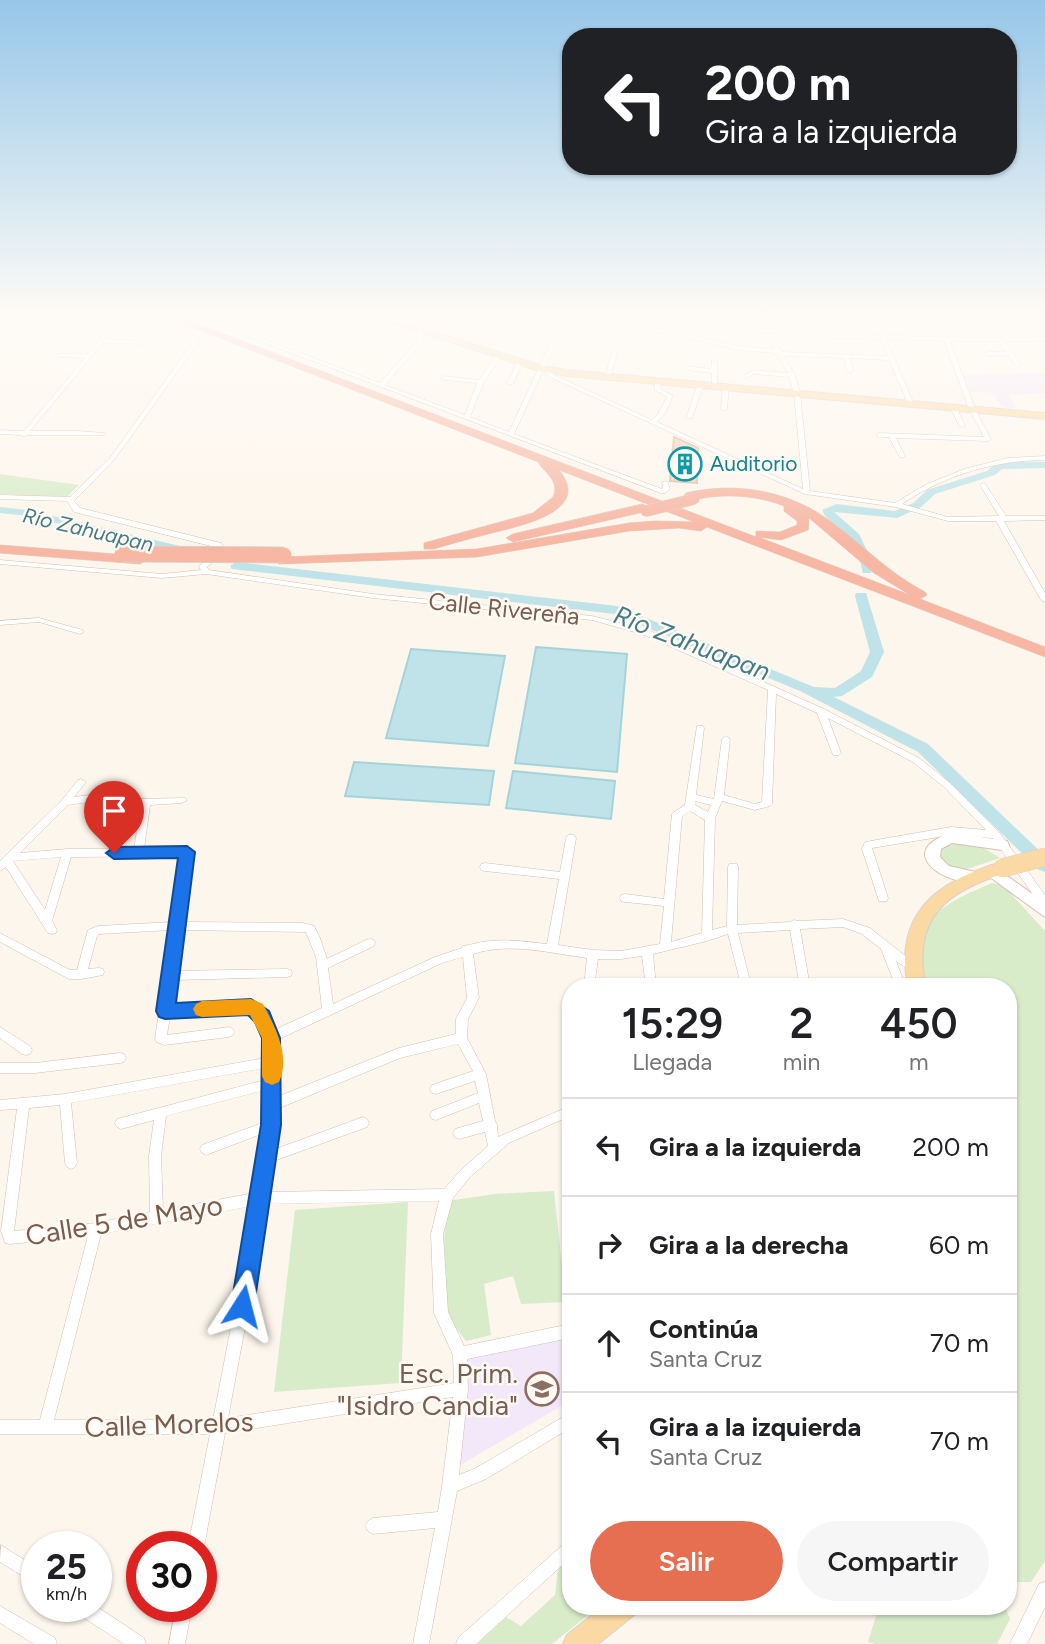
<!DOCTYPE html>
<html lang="es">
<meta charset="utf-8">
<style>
body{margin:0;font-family:Figtree,sans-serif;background:#f6f6f6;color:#202124;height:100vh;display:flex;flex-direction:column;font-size:26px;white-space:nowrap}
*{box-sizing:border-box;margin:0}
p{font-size:23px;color:#757577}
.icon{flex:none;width:38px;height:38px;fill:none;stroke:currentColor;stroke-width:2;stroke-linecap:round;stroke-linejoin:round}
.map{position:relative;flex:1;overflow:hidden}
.details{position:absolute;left:562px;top:978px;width:455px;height:637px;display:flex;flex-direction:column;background:#fff;border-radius:28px;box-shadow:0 2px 5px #0004}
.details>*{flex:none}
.hud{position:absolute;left:562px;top:28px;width:455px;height:147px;border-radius:28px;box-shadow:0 2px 5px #0004;background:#202124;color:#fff;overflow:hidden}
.speed{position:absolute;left:21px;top:1531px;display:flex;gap:14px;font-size:35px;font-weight:700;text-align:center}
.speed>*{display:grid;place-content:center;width:91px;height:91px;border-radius:50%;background:#fff;box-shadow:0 2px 5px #0004;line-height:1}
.speed small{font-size:18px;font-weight:400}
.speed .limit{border:10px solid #d22;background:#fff;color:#111}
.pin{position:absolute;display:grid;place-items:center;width:60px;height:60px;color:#fff;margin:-72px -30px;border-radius:50% 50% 50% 0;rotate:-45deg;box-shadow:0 0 7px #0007}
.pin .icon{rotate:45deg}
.me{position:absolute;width:77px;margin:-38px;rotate:9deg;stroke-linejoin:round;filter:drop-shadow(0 0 5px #0008)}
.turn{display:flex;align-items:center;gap:24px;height:147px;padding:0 28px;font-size:32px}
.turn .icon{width:91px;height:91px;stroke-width:2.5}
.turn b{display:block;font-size:49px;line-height:60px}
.eta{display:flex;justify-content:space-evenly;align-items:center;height:119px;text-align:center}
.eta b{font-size:42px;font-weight:600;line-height:49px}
.cta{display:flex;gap:14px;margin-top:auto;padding:14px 28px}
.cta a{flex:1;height:80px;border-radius:42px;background:#e76f51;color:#fff;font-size:28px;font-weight:600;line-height:80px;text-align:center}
.cta a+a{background:#f6f6f6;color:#202124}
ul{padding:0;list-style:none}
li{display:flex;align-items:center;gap:21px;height:98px;padding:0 28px;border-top:2px solid #e0e0e0}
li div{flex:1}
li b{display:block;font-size:26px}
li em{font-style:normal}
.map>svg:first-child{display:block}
</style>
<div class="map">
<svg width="1045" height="1644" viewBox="0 0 1045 1644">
<rect width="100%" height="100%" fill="#fdf6ec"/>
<g fill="#f3e8fa">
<polygon points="1045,373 1045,393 1007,395 1017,408 1002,407 993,393 970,392 963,375"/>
<polygon points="570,1336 570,1401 455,1468 465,1356"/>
</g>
<g fill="#d8ecc9">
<polygon points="0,474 79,485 66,498 0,494"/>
<polygon points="958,843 982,847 1000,858 967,869 951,870 939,860 940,848"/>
<path d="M992,883L1003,885L1045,931V1561L1031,1582H1016L1008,1598V987H922C922,972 917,952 921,938C930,907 965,895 992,883Z"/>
<polygon points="554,1191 566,1302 521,1304 513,1276 484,1284 491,1335 466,1341 448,1318 444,1242 447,1201 495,1194"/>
<polygon points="408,1202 401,1383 274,1392 295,1210"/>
<polygon points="570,1556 570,1606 598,1607 552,1644 477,1644 506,1617 521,1626 555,1595 558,1567"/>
<polygon points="879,1606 1005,1607 1010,1619 997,1644 875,1644 868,1642"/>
</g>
<g fill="#bfe3e8" stroke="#a5d3da" stroke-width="2">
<polygon points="536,647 627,654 617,772 515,763"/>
<polygon points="411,649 505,656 488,746 386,738"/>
<polygon points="354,762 494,771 489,805 345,796"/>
<polygon points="513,771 615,781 611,819 506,808"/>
</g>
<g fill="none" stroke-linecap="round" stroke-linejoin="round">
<g fill="#bfe3e8" fill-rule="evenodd">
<path d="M1012,461L1045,462V468L1002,469L995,475L935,494L921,507L897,518L834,512L859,534L874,565L871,573H863C860,560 856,546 847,535C839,525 826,522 822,510L837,504L895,511L913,503L927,490L987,471L995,464Z"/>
<polygon points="0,507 28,510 180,546 182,549 176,553 28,516 0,513"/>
<polygon points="236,562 617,606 814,687 835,688 861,671 870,652 855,596 856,593 866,593 884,652 872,677 842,696 834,697 928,744 1045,856 1045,872 1039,870 918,752 800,691 614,614 232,569 230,566"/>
</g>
</g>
<polygon fill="#f3d5c3" stroke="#e6bba3" stroke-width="2" points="674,437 698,448 697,483 670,481"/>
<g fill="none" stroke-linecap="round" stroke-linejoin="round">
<defs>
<g id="minor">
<polygon points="27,314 34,314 0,339 0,334 20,319 0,319 0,315 24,316"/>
<polygon points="121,314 127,314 106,339 141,341 143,342 143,344 103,343 30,431 77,431 105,433 105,435 27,435 24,437 21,435 0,434 0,430 24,431 85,358 59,357 57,356 57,354 88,354"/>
<path d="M189,314H197L380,383L419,339L417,332L432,314H438L422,333L424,340L385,385L465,415L477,383L444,380L441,378L444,376L479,380L497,354H501L502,355L484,382L470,417L509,432L558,326L534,339L529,338L558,321L508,316L505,314H523L561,318L563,314H569L566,321L599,324L602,314H608L605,325L617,326L635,323L739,346L774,349L773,345L791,335L789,334L731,330L728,328L731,326L786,330L790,316L776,314H797L792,330L795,334L864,335L861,327L843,314C852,314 863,321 867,328H879L875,314H881L882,319L910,320L913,322L910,324L883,323L884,331L868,332L870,335L938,337L929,314H935L943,337L1003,338L988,314H994L1008,338L1045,337V341H1004L1021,365L1018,367L1016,366L1008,356L986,355V353L988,352H1006L998,341H950L975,409L991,439L988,441L896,438L905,456L902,458L899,456L889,437H879L876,435L879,433L984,437L969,409L944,341L886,339L914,404L911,406L908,404L889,360L850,358L853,371L850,373L847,371L844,358L784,356L795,375L800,393L810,491L895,503L925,485L964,469L1008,458L1045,456V460C995,460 943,476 902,504L948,517L999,516L980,485L983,483L986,485L1006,516H1045V520L1004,521L1045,593V602L1041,600L996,521H948L896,507L805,494L550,377L543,371L514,434L662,489L663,488L662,482L667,481L670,489L665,493H661ZM564,324L617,330L635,327L739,350L776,353L775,354L778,356L788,373L753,370L743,376L746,378L754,374L789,377L794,393L803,489L657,422L664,415L673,396L661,389L660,380L655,381V390L667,397L658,414L652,420L554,375L545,367ZM797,337L881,339L888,356L782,352L778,347Z"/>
<polygon points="673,314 679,314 688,326 687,327 683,327"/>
<polygon points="701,314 707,314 718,328 717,329 713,329"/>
<polygon points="1031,314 1038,314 1045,319 1045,324"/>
<polygon points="389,318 392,320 391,321 380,336 376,336 376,334"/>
<path d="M176,325C187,325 193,333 198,342L196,346L114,460L74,501L80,508L221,543L226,550L207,567L209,570L373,594L592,616L648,630L824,709L919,758L950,783L999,832L1045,895V907L1041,906L993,838L951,835L872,848L888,898L887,901H879L862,849L865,842L951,827L986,830L944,787L913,762L828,718L841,753L839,755H833L817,713L776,694L772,804L770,806L755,810L722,801L715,818L712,930L727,926L728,867L729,864H737L738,867L737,925L790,922L794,920L798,921L843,919L870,928L917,965L918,968L917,971L913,972L896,961L906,987H896L881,949L862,934L843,927L800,929L810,987H800L790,930L738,933L749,977L748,980L744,982L740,980L739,977L728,934L707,941L653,954L656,987H646L642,956L621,959H598L594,987H584L587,958C550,953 509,942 473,954L479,998L468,1019L467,1038L486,1074L495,1121L497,1125L498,1137L570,1106V1116L509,1143L470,1177L453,1198L443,1234L448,1312L464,1346L570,1324V1338L467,1359L468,1389L459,1475L476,1468L570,1413V1428L486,1479L457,1491L429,1644H413L435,1528L373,1534L368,1531L365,1526L368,1521L373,1518L438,1512L442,1486L453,1397L225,1433L204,1547L201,1553V1547H188L210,1434H0V1420H40L88,1236L10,1244L5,1243L1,1231L17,1109L0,1110V1100L65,1094L265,1058C265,1038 265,1027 250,1012L170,1016L167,1035L229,1027L233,1029L235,1032L233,1035L229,1037L164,1045L157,1042L155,1039L171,930L99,934L97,936L88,969L99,968L103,969L104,972L103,975L81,979H69L0,942V933L70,970H77L88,930L98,926L172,922L182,856L71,857L52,921L57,930L56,933L52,934L48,933L6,867L0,871V861L62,800L78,780L81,779L86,782L74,797L90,795L132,799L185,798L187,800L182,803L150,805L144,849L187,848L190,849L192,852L183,922L303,923L314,926L320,938L327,959L366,940L370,939L374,940L375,943L374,946L328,968L333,1004L435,957L462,948L463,946C472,945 481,941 491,941C510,939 528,942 547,944L559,879L485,871L481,870L480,867L481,864L485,863L560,872L566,838L568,835H574L576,838L558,945L593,950L621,951L660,944L664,906L625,902L621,901L620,898L621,895L625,894L664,899L672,814L674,812L685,805L697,726H703L704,728L696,795L714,799L722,739L726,736L730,739L724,795L755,804L762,802L768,690L642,634L592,620L373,598L206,574L162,578L0,564V560L162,574L201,570L199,567L200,565L218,550L215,547L74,512L67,501L0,499V495L70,497L110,458L190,346L192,342L188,334L176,327ZM695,801L711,805L708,812L695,805ZM90,802L141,805L134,849H67L20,853L68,805ZM690,811L705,820L702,933L671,942L682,816ZM61,857L45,910L13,861ZM181,930L306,932L316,957L322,1008L274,1030C268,1019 264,1008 252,1002L171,1006L175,980L287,977L291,976L292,973L291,970L287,969L176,971ZM463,957L467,998L456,1019V1034L399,1048L277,1097V1040L442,963ZM458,1044L473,1071L432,1085L430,1089L432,1093L436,1094L475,1081L478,1093L432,1111L430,1115L432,1119L436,1120L479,1103L483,1121L455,1129L453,1133L455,1137L459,1139L485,1132L488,1146L462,1169L444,1189L267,1192L271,1162L367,1127L369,1123L367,1119L363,1117L273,1150L277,1125V1109L400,1058ZM265,1068V1080L117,1119L115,1123L117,1127L121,1129L154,1120L149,1156L150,1212L96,1223L14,1231L29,1108L60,1105L65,1163L67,1167L71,1169L75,1167L77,1163L71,1103ZM265,1090V1122L202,1145L200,1149L202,1153L206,1155L264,1133L254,1193L163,1210L161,1156L166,1116ZM439,1201L431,1234L434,1313L453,1355L454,1383L228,1418L249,1306L265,1204ZM252,1206L235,1306L213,1420H54L101,1234Z"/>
<polygon points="615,349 618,351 610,377 605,378 612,351"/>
<polygon points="520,360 523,362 513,384 508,385 507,384 517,362"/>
<polygon points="712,360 717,361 717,386 712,385 712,373 687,370 684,368 687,366 711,369"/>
<polygon points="701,382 704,384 692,418 687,419 686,418 698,384"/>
<polygon points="726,384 729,386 727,409 724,411 721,409 723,386"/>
<polygon points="954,406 957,408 965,426 964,427 959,426 951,408"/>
<polygon points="39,618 83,630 84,632 80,634 39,622 0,625 0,621"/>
<polygon points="0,1027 30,1046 32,1050 30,1054 26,1055 22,1054 0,1038"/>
<polygon points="120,1053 124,1054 126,1058 124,1062 120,1063 35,1073 0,1073 0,1063 35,1063"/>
<polygon points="570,1540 570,1558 476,1644 456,1644 458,1638 565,1543"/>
<polygon points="1,1545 37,1568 37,1585 0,1562"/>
<polygon points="1045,1582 1045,1607 1027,1644 1010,1644 1039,1584"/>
<polygon points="0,1606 55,1638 57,1644 34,1644 0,1623"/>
<polygon points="73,1606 96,1606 144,1638 146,1644 124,1644 75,1612"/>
<polygon points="176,1606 192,1606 185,1644 169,1644"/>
</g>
<g id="secondary">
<path d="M951,833L1002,840L1007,841L1009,845L1007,849L1002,850L952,843L941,849L940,857L949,866L980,873L982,877L980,881C950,889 891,852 951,833Z"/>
<polygon points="992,865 1045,903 1045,917 987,875 985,871 987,867"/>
</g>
<g id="primary">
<polygon points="364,314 377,314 543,366 567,370 1045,413 1045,419 567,376 539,371"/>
<path d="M1002,862L1008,864L1010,868L1008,872C946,892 911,917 926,987H908C893,913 937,881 1002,862Z"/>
<polygon points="603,1606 638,1606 634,1615 598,1644 563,1644 567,1635"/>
</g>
<g id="motorway">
<path d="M158,314H172L756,537V531L780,532L797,525V521L784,511V506C761,497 736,494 711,497C701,498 691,502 684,496L686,493C737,481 792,491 834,524C866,548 889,573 925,592L927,595L920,599L1045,647V657L707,527L701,531L679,528L629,531L477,557L279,564L277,561L284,557L477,549L629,523L655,521L694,522L559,470C594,512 518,526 492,533C472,538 453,543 434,549H424V543L533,513L553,497C560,480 545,474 538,462ZM809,518L874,573L910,595L758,537L781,540L808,530Z"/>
<polygon points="643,504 649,508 648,511 513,542 506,538 513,534"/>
<polygon points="0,545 140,556 147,560 140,564 0,553"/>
</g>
</defs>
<use href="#minor" stroke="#d1beb0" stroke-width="1"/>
<use href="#secondary" stroke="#d6c0b0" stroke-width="2"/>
<use href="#primary" stroke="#dad1cd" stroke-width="2"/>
<use href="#motorway" stroke="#dad1cd" stroke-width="1"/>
<use href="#minor" fill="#fff" fill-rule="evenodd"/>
<use href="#secondary" fill="#fff" fill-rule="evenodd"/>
<use href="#primary" fill="#fbd9a5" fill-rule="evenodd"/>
<use href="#motorway" fill="#f7b7a3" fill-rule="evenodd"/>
<defs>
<polyline id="primary-bridge" points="1002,868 1045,857"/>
<polyline id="motorway-bridge-far1" points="646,511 694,499"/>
<polyline id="motorway-bridge" points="122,554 284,555"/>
</defs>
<use href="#primary-bridge" stroke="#dad1cd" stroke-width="19" stroke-linecap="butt"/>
<use href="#motorway-bridge-far1" stroke="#dad1cd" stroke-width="12" stroke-linecap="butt"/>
<use href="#motorway-bridge" stroke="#dad1cd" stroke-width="17" stroke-linecap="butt"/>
<use href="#primary-bridge" stroke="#fbd9a5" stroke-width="18"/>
<use href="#motorway-bridge-far1" stroke="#f7b7a3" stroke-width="11"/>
<use href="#motorway-bridge" stroke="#f7b7a3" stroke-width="15"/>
</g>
<linearGradient id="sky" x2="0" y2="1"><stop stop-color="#97c7e8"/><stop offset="0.58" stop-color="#fefbf6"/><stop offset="1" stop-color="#fefbf6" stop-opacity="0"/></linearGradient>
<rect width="1045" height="544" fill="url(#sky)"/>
<polygon fill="#1a73e8" stroke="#114b97" stroke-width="2" points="187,846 195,852 176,1003 251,999 269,1011 280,1038 281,1125 254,1306 250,1313 242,1317 234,1313 231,1306 261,1125 262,1038 255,1022 248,1015 165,1019 159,1017 156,1011 178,858 114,859 106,853 114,847"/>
<path fill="#f59e0b" d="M251,999L263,1004C275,1027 291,1056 279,1082L272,1085L265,1082L262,1076V1038L250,1015L202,1017L196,1015L193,1009L196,1004L202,1001Z"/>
<defs>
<symbol id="building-ring" viewBox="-11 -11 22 22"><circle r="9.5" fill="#fffaf3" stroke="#0f9aa8" stroke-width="1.5"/><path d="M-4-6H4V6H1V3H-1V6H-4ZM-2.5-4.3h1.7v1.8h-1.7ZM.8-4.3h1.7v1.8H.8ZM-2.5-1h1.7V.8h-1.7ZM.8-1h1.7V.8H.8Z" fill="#0f9aa8"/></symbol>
<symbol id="school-ring" viewBox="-11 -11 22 22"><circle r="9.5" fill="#fffaf3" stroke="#8d6e63" stroke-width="1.5"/><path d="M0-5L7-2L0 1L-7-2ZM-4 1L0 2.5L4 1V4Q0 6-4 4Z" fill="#8d6e63"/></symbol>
</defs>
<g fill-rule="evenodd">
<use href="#building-ring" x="666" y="445" width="38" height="38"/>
<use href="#school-ring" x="523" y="1370" width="38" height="38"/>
</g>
<g text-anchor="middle" stroke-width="5" stroke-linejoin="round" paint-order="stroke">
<g font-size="21" fill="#0d838f" stroke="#fffaf3" text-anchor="start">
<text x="710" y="471">Auditorio</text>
</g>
<g font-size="21" font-style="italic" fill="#437c86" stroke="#fffaf3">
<text transform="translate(88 530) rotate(13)" y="7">Río Zahuapan</text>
</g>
<g font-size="24" fill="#7a5c4d" stroke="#fffaf3">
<text transform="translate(504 609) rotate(6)" y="8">Calle Rivereña</text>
</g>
<g font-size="26" font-style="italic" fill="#437c86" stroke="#fffaf3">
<text transform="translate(692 643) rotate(21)" y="9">Río Zahuapan</text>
</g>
<g font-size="28" fill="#7a5c4d" stroke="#fffaf3">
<text transform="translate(124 1220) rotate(-9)" y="10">Calle 5 de Mayo</text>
<text transform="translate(169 1424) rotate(-2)" y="10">Calle Morelos</text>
</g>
<g font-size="28" fill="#785e54" stroke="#fffaf3" text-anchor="end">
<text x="518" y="1383">Esc. Prim.<tspan x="518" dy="32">"Isidro Candia"</tspan></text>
</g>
</g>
</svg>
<div class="speed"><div>25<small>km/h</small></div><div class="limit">30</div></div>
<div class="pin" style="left:114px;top:853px;background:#d93025"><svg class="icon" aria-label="arrive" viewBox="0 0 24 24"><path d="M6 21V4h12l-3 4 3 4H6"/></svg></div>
<svg class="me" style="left:242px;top:1306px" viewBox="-20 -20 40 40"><path d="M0-17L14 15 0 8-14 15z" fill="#1a73e8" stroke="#fff" stroke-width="4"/></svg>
<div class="hud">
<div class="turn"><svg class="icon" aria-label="left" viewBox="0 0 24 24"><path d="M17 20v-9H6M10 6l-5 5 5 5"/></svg><div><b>200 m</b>Gira a la izquierda</div></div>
</div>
<section class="details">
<div class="eta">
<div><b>15:29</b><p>Llegada</p></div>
<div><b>2</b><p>min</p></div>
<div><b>450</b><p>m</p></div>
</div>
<ul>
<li><svg class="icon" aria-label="left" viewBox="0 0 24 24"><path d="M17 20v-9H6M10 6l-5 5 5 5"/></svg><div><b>Gira a la izquierda</b></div><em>200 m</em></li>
<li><svg class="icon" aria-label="right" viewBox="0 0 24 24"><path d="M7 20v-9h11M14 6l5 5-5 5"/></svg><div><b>Gira a la derecha</b></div><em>60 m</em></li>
<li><svg class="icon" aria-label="ahead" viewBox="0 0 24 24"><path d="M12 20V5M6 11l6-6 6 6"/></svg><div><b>Continúa</b><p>Santa Cruz</p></div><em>70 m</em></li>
<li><svg class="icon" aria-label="left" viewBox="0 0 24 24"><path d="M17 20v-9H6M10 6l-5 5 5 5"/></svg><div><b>Gira a la izquierda</b><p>Santa Cruz</p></div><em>70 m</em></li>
</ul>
<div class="cta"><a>Salir</a><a>Compartir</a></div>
</section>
</div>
